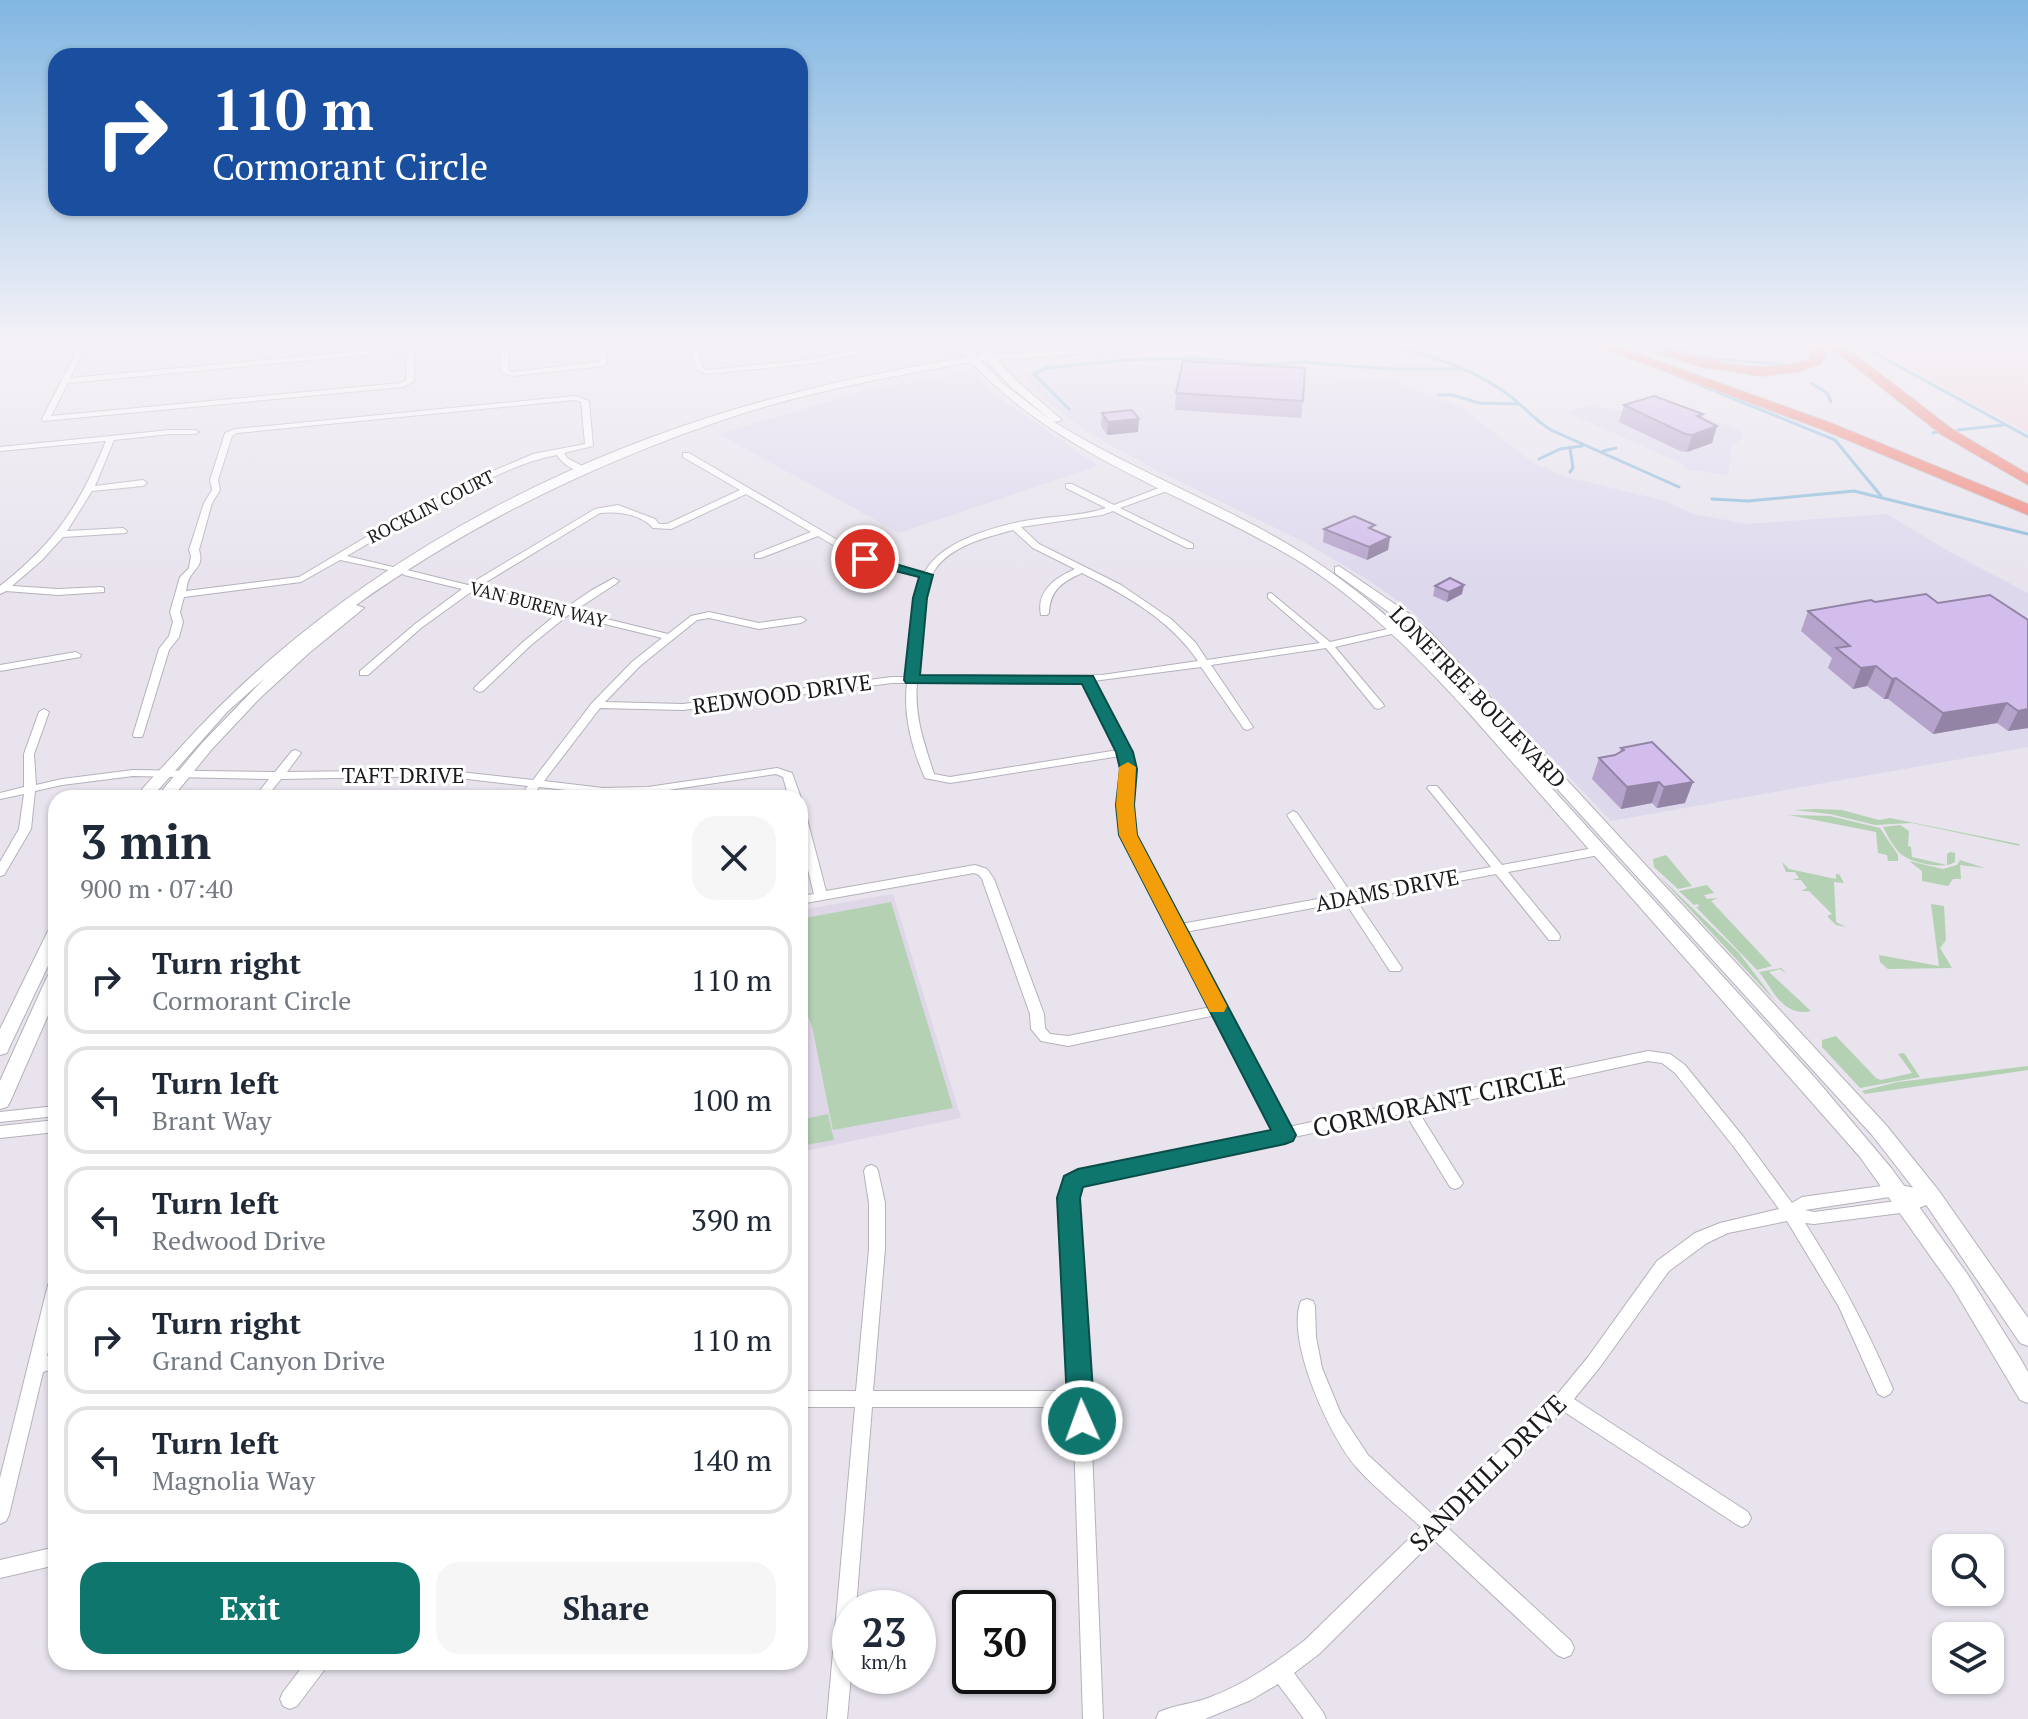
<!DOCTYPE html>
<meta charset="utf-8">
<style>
body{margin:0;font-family:"PT Serif",serif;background:#f6f6f7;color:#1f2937;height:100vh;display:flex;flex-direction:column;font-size:30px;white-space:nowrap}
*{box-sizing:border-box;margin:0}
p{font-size:26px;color:#747a83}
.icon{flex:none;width:44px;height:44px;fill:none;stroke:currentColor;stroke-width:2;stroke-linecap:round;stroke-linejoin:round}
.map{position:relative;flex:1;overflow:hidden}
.panel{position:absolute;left:48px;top:790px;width:760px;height:880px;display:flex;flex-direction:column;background:#fff;border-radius:24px;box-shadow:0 2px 6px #0004}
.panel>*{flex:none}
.hud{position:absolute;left:48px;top:48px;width:760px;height:168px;border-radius:24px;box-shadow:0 2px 6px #0004;background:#1a4fa0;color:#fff;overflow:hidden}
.fabs{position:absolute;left:1932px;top:1534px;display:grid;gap:16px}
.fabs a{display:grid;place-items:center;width:72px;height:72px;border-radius:16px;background:#fff;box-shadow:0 2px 6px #0004;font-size:40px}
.speed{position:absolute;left:832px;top:1590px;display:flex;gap:16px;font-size:40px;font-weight:700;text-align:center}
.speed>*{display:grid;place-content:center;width:104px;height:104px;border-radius:50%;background:#fff;box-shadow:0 2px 6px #0004;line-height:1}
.speed small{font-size:20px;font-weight:400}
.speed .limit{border:4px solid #111;border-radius:12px;background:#fff;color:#111}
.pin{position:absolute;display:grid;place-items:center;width:68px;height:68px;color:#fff;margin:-34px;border:4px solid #fff;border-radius:50%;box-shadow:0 2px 8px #0007}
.me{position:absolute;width:88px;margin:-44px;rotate:358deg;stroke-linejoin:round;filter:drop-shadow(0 0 6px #0008)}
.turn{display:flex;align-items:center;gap:28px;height:168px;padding:0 32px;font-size:36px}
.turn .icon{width:104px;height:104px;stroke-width:2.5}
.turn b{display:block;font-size:56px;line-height:68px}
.round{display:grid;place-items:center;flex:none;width:84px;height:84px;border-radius:24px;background:#f6f6f7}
.overview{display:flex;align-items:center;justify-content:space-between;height:136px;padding:0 32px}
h1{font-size:48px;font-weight:700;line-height:60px}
.primary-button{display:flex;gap:16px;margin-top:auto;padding:16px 32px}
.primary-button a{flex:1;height:92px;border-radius:24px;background:#0f766e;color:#fff;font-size:32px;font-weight:700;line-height:92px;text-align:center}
.primary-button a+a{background:#f6f6f7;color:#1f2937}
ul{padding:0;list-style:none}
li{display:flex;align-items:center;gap:24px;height:108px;margin:0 16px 12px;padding:0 16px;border:4px solid #e0e1e3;border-radius:24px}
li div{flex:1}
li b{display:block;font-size:30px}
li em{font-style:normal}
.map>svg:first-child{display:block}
</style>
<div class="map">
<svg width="2028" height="1719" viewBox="0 0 2028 1719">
<rect width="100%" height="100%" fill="#e8e3ed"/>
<g fill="#ded8ed">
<polygon points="1101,359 1159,367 1220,368 1397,382 1462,408 1532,462 1564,476 1665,501 1693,514 1747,524 1887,514 1950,552 2028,593 2028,747 1611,821 1413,612 1370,581 1304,542 1160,472 1089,433 1047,402 1024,375 1036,365"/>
<polygon points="962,373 972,374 993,393 1098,466 899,533 719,434 864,391"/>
<polygon points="1587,406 1628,411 1676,408 1740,430 1743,437 1732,446 1728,475 1684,469 1683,464 1566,412"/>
</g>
<polygon fill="#eed4da" points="1858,340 2028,340 2028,433"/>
<polygon fill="#ded7e8" points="893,894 961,1118 800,1152 800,910"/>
<g fill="#b4d1b4">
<polygon points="1816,809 1842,810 1879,820 1890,818 2019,844 2020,846 1912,823 1875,825 1830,814 1794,810"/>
<polygon points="1789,815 1830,816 1880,828 1898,855 1898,861 1888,861 1887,855 1878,853 1876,832"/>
<path d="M1900,825L1909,831L1908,846L1911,847L1912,857L1947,865V854L1950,852L1955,853V862C1944,870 1911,863 1901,854C1893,847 1888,836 1883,827Z"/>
<polygon points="1666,855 1692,886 1678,889 1654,867 1653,859"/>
<polygon points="1960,860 1985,868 1960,865 1961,879 1953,879 1948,886 1922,881 1922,871 1909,861 1943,869 1957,865"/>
<polygon points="1782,862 1789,869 1836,879 1836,874 1839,874 1844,883 1834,882 1836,922 1846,927 1836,925 1827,916 1832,914 1809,891 1801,891 1807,888 1801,880 1792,880 1799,878 1795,872 1786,872"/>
<polygon points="1658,875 1739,953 1776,1002"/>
<polygon points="1707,885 1714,893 1704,895 1707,899 1718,898 1711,901 1772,966 1757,970 1696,907 1699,907 1698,904 1694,905 1679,891"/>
<polygon points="891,902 953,1108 833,1130 812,1026 806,1012 800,1006 800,919"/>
<polygon points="1931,904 1944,906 1946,940 1940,948 1952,968 1888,969 1880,962 1879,955 1939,966"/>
<path d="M1781,968L1787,974L1780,969L1769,972L1811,1011C1783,1017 1774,991 1759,972Z"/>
<polygon points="1836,1036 1876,1078 1881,1080 1912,1073 1898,1054 1904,1053 1920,1077 1860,1088 1822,1047 1822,1040"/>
<polygon points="2028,1066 2028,1070 1865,1094 1862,1091 1898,1082"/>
<polygon points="828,1114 834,1140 800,1146 800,1128 809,1118"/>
</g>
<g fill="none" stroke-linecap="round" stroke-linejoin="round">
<g stroke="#89bbda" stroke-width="3">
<polyline points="1637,340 1712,359 1781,364"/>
<polyline points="1783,340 1800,344"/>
<polyline points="1851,340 2028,437"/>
<path d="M1358,341C1409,349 1460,361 1503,391C1520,402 1533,419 1551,430L1679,487"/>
<polyline points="1683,378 1835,440 1881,496"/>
<polyline points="1811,383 1827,393 1831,402"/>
<polyline points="1438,395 1452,395 1479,403 1518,404"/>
<polyline points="1069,409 1034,374 1046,368 1125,360 1196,358 1262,365 1302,362 1389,369 1462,369"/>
<polyline points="1958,430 2003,425"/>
<polyline points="1933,433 1937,432"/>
<polyline points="1570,448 1573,468 1570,472"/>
<polyline points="1603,451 1616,448"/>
<polyline points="1539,459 1560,449 1582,446"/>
<polyline points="1712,499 1748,501 1854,491 2028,534"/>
</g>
<defs>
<g id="street">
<path d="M82,340H89L70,378L407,347V340H415L414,381L403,387L43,421L42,419ZM407,351L406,380L401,383L51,416L68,383Z"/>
<polygon points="501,340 509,340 509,371 512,372 599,362 596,340 603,340 607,364 603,366 512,376 501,372"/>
<polygon points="688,340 726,340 696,345 703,368 708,370 815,359 838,353 881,348 884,346 882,340 889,340 892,347 883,352 838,357 815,363 707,374 696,369"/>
<path d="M575,396L589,401L593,446L564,453L567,458L586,468V472C575,472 562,464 557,455C523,461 491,478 460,494C422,513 384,534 347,556L397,568V572L340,560L301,582L184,597L180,612L183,622L179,637L169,650L143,735L142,737H134L133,735L159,649L169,636L173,622L170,612L180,577L189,568L191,556L189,550L204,503L212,490L210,480L225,433L235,429ZM575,400L581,402L585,444L533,454L479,477L393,521L299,577L186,591C187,587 187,583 189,579C195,567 204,566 199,550L212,503L220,490L218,480L232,436L237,433Z"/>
<path d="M170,430H195L199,432L195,434H170L114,440L95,486L143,480L147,483L143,486L92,491L67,531L123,528L127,531L126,533L63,537L42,560L12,586L58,589L101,587L104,588V592L58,595L6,591L0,594V586C55,543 80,505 106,441L0,451V447Z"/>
<path d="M683,453H689L858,552L891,565L925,572C940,541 999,525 1030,520C1055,516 1082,516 1106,508L1066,488V484H1072L1114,505L1164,486L1167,487V491L1120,508L1193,544V548H1187L1113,511L1102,515L1021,527L1039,544L1121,585L1171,619L1195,642L1207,660L1320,643L1268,598V594L1271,593L1330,642L1397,627L1400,628V632L1335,647L1383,704L1384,706L1379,709L1375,708L1326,648L1211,665L1253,727L1248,730L1244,729L1201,667L1093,681C1110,710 1130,739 1134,772C1136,793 1131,814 1134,835L1181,924L1340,895L1287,815L1293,811L1297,813L1351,893L1491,867L1429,790L1427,788L1429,786H1437L1502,865L1599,847L1605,851L1599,855L1508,872L1559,934L1560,937L1559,940H1549L1496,874L1356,900L1402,968L1400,971H1390L1345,902L1185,932L1288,1127L1648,1051L1670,1054L1685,1065L1745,1139L1792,1203L1802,1197L1896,1184L1937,1193L1940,1197L1937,1201L1908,1212L1814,1224L1805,1223C1839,1276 1868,1330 1893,1389L1890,1394L1884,1397L1878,1394L1839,1307L1787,1221L1728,1233L1707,1243L1669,1271L1600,1367L1574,1399L1748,1512L1751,1518L1748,1524L1742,1527L1736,1524L1563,1411L1447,1527L1571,1641L1574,1648L1571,1655L1564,1658L1557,1655L1434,1540L1319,1654L1294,1673L1323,1712L1326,1719H1304L1278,1684L1251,1700L1205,1719H1156L1159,1712C1174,1705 1192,1704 1208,1698C1244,1685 1275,1663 1305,1640L1421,1527C1400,1508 1376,1489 1357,1468C1330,1438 1285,1339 1301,1301L1307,1299L1313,1301L1315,1306L1316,1337L1322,1368L1341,1414L1368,1455L1433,1515L1556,1396L1588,1357L1657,1261L1695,1233L1720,1223L1779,1209L1734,1147L1675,1073L1662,1063L1648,1061L1418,1111L1463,1183L1460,1187L1455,1189L1450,1187L1405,1113L1082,1183L1079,1186L1077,1198L1090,1399L1103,1719H1083L1073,1407H872L856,1608H850L851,1676L847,1719H827L855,1407H800V1391H856L869,1249V1203L864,1171L866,1167L871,1165L876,1167L878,1171L885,1203V1249L873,1391H1072L1061,1198L1067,1179L1078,1172L1275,1130L1216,1015L1068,1046L1041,1041L1031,1029L1030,1014L982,879L979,875L974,873L800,904V896L814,894L800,838V811L806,815L826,891L975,865L987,869L994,879L1044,1014L1045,1028L1050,1034L1068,1036L1211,1007L1122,835C1119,809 1125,782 1120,756L950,783L925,778C912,749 903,715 907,683H892L683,710L600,708L544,781L603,788L648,787L777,768L792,773L801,798H789L783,777L776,774L648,793L603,794L539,787L531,798H519L528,786L442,776L281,779L266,798H254L269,779L133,776L62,785L35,791L31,829L4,875L0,876V862L19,829L24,794L0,799V793L24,787V754L39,712L44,709L49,712L34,754L36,785L62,779L133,770L275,772L292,751L296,750L301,753L287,772L442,770L533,780L592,703L632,662L662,638L568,615L530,646L483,691L479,692L474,689L475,687L523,642L558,613L471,592L421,628L368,675H360V671L415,624L462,589L404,575L402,573L407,570L468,585L595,509L618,505L655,519L659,524H667L740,490L683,457ZM746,494L811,532L755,554V558H761L818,536C856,559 879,568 923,577L916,592L907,677H892L683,704L605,702L640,666L697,620L709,618L759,629L801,623L806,620L801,617L759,623L709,612L691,616L668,634L574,611L617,583L619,581L614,578L592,590L564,609L478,587L600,513C618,511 641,514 653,528L671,529ZM1013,530L1033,548L1075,569C1055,578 1036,591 1041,615H1047L1049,613C1050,590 1062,582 1082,573C1126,595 1170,620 1198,661L1102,675L918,677C920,648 920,591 936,568C953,545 987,537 1013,530ZM1083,681L1107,724L1118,750L950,777L934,774C924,742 914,716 917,683ZM1896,1196L1911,1199L1814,1212L1805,1210Z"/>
<polygon points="76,652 81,655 80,657 0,671 0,665"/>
<polygon points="56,1106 56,1116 0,1122 0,1112"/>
<polygon points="56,1120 56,1132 0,1138 0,1126"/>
<polygon points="56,1278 56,1319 47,1356 56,1354 56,1368 43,1372 9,1515 6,1521 0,1524 0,1478 48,1285 50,1280"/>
<polygon points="56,1547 56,1565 0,1578 0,1560"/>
<polygon points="306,1662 328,1662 325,1669 297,1706 290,1709 283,1706 280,1699 283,1692"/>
</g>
<g id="secondary">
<path d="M952,340H962L976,356L982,355L969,340H979L992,355L1186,340H1233L1229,343L997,360L1018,382L1062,420L1054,422C1135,472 1224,504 1304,554C1358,588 1404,630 1449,675L1816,1079L1892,1169L1968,1275L2020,1358L2028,1372V1403L2020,1400L1953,1288L1860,1157L1469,713C1416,655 1360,598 1292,557C1183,493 1059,456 971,362C894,376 816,390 741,414C603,459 474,521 356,605L364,608L309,653L259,699L212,749L172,798H156L202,743L265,678L227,712L151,798H135C149,780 165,765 180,748C326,586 528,471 736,409C812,386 889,371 967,357ZM981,361H987L1010,386L1052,421L1001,382Z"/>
<polygon points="1339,566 1411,615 1430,632 1886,1125 1939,1191 2028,1318 2028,1346 2020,1343 1925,1203 1872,1135 1420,638 1401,621 1335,573 1335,567"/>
<polygon points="56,925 56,949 9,1048 7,1053 0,1055 0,1029 48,931"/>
<polygon points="56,971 56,997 10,1102 7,1107 0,1109 0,1081 47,977 50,973"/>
</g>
<g id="highway">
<polygon points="1580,340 1599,340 1831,423 2028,504 2028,515 1821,429"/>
<path d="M1807,340H1820L1827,350L1821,364L1798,372L1760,376L1702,367L1658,353L1665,349C1714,361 1761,376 1810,359L1813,350Z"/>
<polygon points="1821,340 1836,340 1952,429 2028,474 2028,485 1942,435"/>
</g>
</defs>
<use href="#street" stroke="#b5b1bb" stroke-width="2"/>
<use href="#secondary" stroke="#b5b1bb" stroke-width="2"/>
<use href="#highway" stroke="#c4c3c4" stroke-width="2"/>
<use href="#street" fill="#fff" fill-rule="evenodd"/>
<use href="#secondary" fill="#fff" fill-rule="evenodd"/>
<use href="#highway" fill="#f08376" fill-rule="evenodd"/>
</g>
<g fill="#b5a3cb">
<polygon points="1176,393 1303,401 1301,418 1175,410"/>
<polygon points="1624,405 1703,414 1702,419 1717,426 1712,443 1687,452 1680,451 1619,422"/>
<polygon points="1102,413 1138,432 1107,435 1101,426"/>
<polygon points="1324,529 1390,537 1388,550 1367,560 1323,542"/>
<polygon points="1435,586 1462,594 1447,602 1433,596"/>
<polygon points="1875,602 1938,603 2028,620 2028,728 2008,731 1997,723 1933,734 1888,699 1884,699 1867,686 1853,689 1828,668 1832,658 1801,631 1808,611"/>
<polygon points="1621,748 1685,803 1657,808 1652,803 1621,809 1592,779 1599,758 1615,755 1620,752"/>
</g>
<g fill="#9384a5">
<polygon points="1139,419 1138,432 1107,435 1108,422"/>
<polygon points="1717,426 1712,443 1687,452 1692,435"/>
<polygon points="1390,537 1388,550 1367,560 1369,547"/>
<polygon points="1464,585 1462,594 1447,602 1449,592"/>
<polygon points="1876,666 1867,686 1853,689 1861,668"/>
<polygon points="1896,678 1888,699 1884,699 1892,679"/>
<polygon points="2007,703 1997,723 1933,734 1943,713"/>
<polygon points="2028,705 2028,728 2008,731 2018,711"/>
<polygon points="1659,782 1652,803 1621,809 1627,787"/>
<polygon points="1693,782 1685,803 1657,808 1664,787"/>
</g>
<g fill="#d2bdec" stroke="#9384a5" stroke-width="2">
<polygon points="1183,361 1305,368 1303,401 1176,393"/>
<polygon points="1654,396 1703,414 1697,416 1717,426 1692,435 1685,434 1624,405"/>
<polygon points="1132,410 1139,419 1108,422 1102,413"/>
<polygon points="1354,516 1375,525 1369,528 1390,537 1369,547 1324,529"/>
<polygon points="1450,578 1464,585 1449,592 1435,586"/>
<polygon points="1926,594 1938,603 1990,595 2028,620 2028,709 2018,711 2007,703 1943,713 1896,678 1892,679 1876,666 1861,668 1836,648 1850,646 1808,611 1871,600 1875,602"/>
<polygon points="1652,742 1693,782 1664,787 1659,782 1627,787 1599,758 1615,755 1624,750 1621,748"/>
</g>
<linearGradient id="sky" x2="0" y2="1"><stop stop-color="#82b7e2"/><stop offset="0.59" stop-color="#f5f2f7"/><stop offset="1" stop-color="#f5f2f7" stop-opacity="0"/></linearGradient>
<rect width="2028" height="581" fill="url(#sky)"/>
<polygon fill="#0f766e" stroke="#0a4d48" stroke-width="2" points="865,555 933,575 927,598 920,675 1093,676 1133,752 1137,769 1134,805 1137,835 1296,1135 1293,1141 1285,1144 1083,1187 1080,1198 1095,1421 1091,1429 1082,1433 1072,1429 1068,1421 1057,1198 1064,1176 1078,1169 1271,1130 1119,835 1116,805 1120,769 1116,752 1082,684 906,683 904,680 913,598 919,577 860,562 860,556"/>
<polygon fill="#f59e0b" points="1128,762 1136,767 1134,805 1137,835 1227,1006 1224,1012 1210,1012 1119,835 1116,805 1119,767"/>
<g text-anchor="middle" stroke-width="6" stroke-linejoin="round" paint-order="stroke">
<g font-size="18" fill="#1b191d" stroke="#fff">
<text transform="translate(431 507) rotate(-27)" y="6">ROCKLIN COURT</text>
<text transform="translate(538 605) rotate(14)" y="6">VAN BUREN WAY</text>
</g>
<g font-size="22" fill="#1b191d" stroke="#fff">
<text transform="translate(782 694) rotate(-8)" y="8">REDWOOD DRIVE</text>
<text transform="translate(1478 697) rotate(46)" y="8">LONETREE BOULEVARD</text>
<text x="403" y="783">TAFT DRIVE</text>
<text transform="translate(1387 890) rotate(-11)" y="8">ADAMS DRIVE</text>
</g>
<g font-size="26" fill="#1b191d" stroke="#fff">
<text transform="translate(1439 1102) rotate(-12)" y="9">CORMORANT CIRCLE</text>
<text transform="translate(1488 1473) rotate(-45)" y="9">SANDHILL DRIVE</text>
</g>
</g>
</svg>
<div class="fabs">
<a><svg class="icon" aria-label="search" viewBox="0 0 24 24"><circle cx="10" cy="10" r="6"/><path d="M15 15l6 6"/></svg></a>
<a><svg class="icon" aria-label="layers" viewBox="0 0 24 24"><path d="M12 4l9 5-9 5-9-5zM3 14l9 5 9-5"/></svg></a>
</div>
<div class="speed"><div>23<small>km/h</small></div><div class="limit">30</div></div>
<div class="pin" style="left:865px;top:559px;background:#d93025"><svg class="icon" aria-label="arrive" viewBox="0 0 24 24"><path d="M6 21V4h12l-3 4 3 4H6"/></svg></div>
<svg class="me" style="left:1082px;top:1421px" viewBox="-20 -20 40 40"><circle r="17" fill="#0f766e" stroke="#fff" stroke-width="3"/><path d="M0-11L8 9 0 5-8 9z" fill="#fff"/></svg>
<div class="hud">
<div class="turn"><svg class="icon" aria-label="right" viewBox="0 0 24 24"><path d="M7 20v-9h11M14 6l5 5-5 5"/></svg><div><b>110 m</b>Cormorant Circle</div></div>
</div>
<section class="panel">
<div class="overview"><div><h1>3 min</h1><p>900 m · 07:40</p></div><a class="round"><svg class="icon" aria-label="close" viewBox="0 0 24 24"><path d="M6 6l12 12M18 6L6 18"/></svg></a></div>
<ul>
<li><svg class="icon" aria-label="right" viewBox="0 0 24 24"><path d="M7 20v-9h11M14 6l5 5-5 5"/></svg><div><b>Turn right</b><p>Cormorant Circle</p></div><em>110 m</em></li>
<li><svg class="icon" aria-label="left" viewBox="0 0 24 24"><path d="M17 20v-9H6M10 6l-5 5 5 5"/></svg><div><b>Turn left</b><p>Brant Way</p></div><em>100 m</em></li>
<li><svg class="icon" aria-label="left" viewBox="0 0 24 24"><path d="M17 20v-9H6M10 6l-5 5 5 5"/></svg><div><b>Turn left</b><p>Redwood Drive</p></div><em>390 m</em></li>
<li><svg class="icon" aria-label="right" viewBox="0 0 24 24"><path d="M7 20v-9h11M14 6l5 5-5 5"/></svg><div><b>Turn right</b><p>Grand Canyon Drive</p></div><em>110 m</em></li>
<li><svg class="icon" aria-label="left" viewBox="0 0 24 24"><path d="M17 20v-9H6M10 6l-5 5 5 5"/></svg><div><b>Turn left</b><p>Magnolia Way</p></div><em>140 m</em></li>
</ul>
<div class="primary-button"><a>Exit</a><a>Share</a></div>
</section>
</div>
